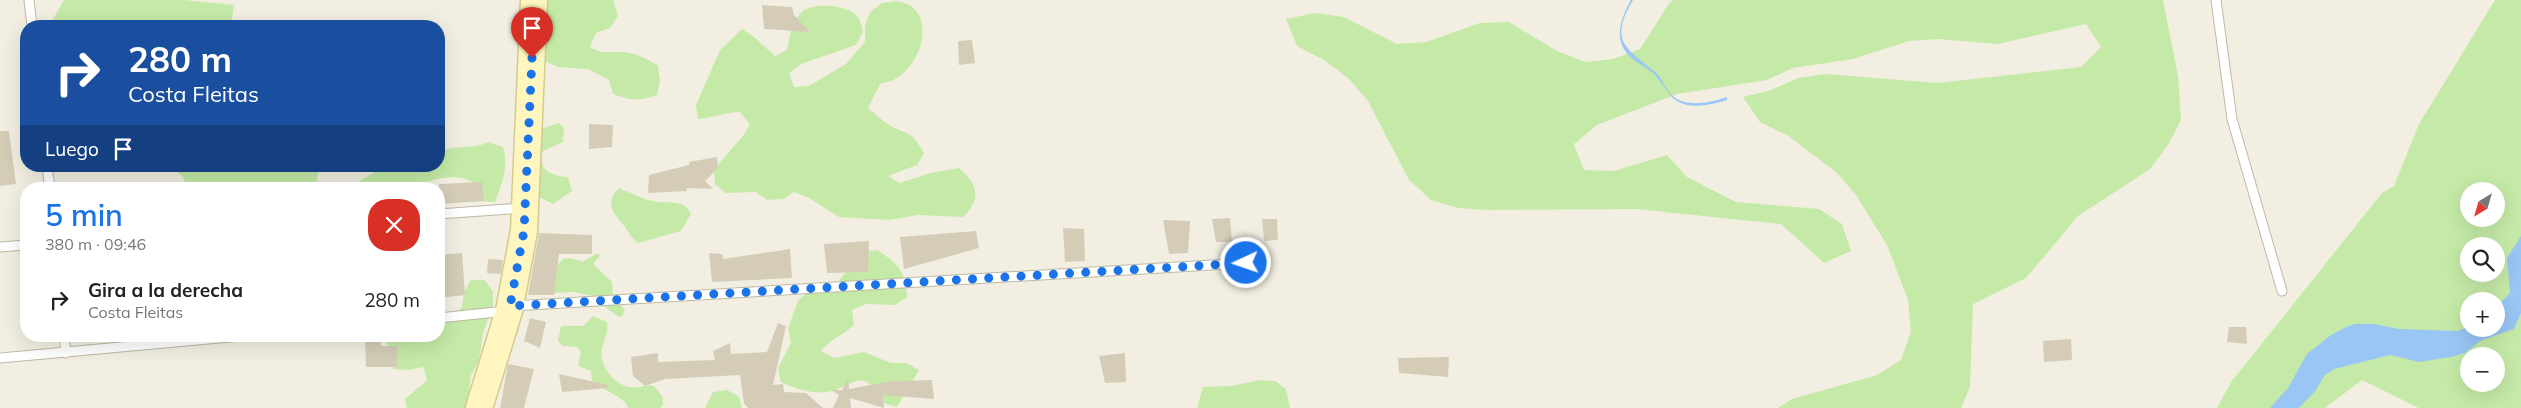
<!DOCTYPE html>
<html lang="es">
<meta charset="utf-8">
<style>
body{margin:0;font-family:Mulish,sans-serif;background:#f2f2f2;color:#222;height:100vh;display:flex;flex-direction:column;font-size:19px;white-space:nowrap}
*{box-sizing:border-box;margin:0}
p{font-size:16px;color:#767676}
.icon{flex:none;width:28px;height:28px;fill:none;stroke:currentColor;stroke-width:2;stroke-linecap:round;stroke-linejoin:round}
.map{position:relative;flex:1;overflow:hidden}
.details{position:absolute;left:20px;top:182px;width:425px;height:160px;display:flex;flex-direction:column;background:#fff;border-radius:20px;box-shadow:0 5px 20px #0002}
.details>*{flex:none}
.banner{position:absolute;left:20px;top:20px;width:425px;height:152px;border-radius:20px;box-shadow:0 5px 20px #0002;background:#1a4fa0;color:#fff;overflow:hidden}
.needle{width:32px;rotate:217deg}
.controls{position:absolute;left:2460px;top:182px;display:grid;gap:10px}
.controls a{display:grid;place-items:center;width:45px;height:45px;border-radius:50%;background:#fff;box-shadow:0 5px 20px #0002;font-size:25px}
.pin{position:absolute;display:grid;place-items:center;width:42px;height:42px;color:#fff;margin:-51px -21px;border-radius:50% 50% 50% 0;rotate:-45deg;box-shadow:0 0 5px #0007}
.pin .icon{rotate:45deg}
.me{position:absolute;width:55px;margin:-28px;rotate:267deg;stroke-linejoin:round;filter:drop-shadow(0 0 4px #0008)}
.turn{display:flex;align-items:center;gap:18px;height:105px;padding:0 25px;font-size:22px}
.turn .icon{width:65px;height:65px;stroke-width:2.5}
.turn b{display:block;font-size:35px;line-height:42px}
.then{display:flex;align-items:center;height:48px;padding:0 25px;background:#0003;gap:10px;font-size:19px}
.round{display:grid;place-items:center;flex:none;width:52px;height:52px;border-radius:20px;background:#f2f2f2}
.head{display:flex;align-items:center;justify-content:space-between;height:85px;padding:0 25px}
h1{font-size:30px;font-weight:600;line-height:38px;color:#1a73e8}
ul{padding:0;list-style:none}
li{display:flex;align-items:center;gap:15px;height:65px;padding:0 25px}
li div{flex:1}
li b{display:block;font-size:19px}
li em{font-style:normal}
.map>svg:first-child{display:block}
</style>
<div class="map">
<svg width="2521" height="408" viewBox="0 0 2521 408">
<rect width="100%" height="100%" fill="#f2efe2"/>
<g fill="#c5eaa7" fill-rule="evenodd">
<polygon points="64,0 184,0 234,5 231,26 49,26"/>
<path d="M543,0H613L618,16L610,28L596,33L590,47C602,54 605,52 617,52C632,51 647,58 658,66L660,81L657,95C640,101 630,101 613,94L609,80L588,69L558,67L544,61Z"/>
<polygon points="1674,0 2163,0 2178,76 2181,120 2168,145 2150,169 2078,216 2026,278 1973,304 1970,387 1961,408 1778,408 1792,399 1877,375 1901,360 1911,332 1908,300 1887,245 1856,195 1837,173 1787,135 1760,122 1743,97 1771,90 1798,78 1826,74 1937,83 2081,67 2101,47 2086,24 1998,44 1938,39 1909,41 1853,59 1793,68 1767,80 1677,94 1597,125 1574,144 1584,170 1614,171 1667,155 1687,177 1736,202 1819,209 1842,224 1851,251 1824,263 1781,224 1636,209 1487,210 1458,208 1431,200 1409,180 1368,101 1348,78 1324,60 1297,46 1286,19 1315,13 1344,17 1397,44 1426,42 1480,23 1509,22 1557,51 1585,62 1613,59 1640,49 1670,2"/>
<path d="M2495,0H2521V408H2419L2362,380L2325,408H2217L2231,382L2382,193L2394,186L2419,124ZM2469,191H2496V219H2469ZM2469,246H2496V274H2469ZM2469,301H2496V329H2469ZM2469,356H2496V384H2469Z"/>
<path d="M896,1C900,2 907,3 911,6C935,25 918,67 895,79C891,82 885,82 880,84L868,108C875,114 883,121 891,126C910,136 911,130 924,153L917,165L888,176L900,183L930,173L959,168C978,185 982,198 963,217L918,215L889,220L839,217L809,198L794,192L783,199L767,200L756,192L726,193L715,184L714,169L743,136L750,124L740,112C725,112 713,118 698,119L696,105L720,50L742,29L754,37L775,56L787,50C790,36 792,20 803,11C815,2 849,5 858,17C861,21 862,28 863,32L856,45L801,64L789,73L794,87L809,86L846,64L865,42V26L870,12L882,3Z"/>
<path d="M559,123L564,128L563,142L543,151C537,170 552,176 568,177L572,191L553,204L541,198L526,184L538,130Z"/>
<path d="M489,142L503,147C509,168 502,183 495,202L480,201V186C461,174 445,176 424,183L420,189H346L378,170L439,166V152C454,144 471,150 489,142Z"/>
<polygon points="125,166 319,166 317,180 323,189 185,189 184,178 174,169 127,168"/>
<path d="M619,188C630,192 641,199 653,201C667,205 683,197 691,214L681,231L638,243C631,238 629,233 625,227C615,214 603,204 619,188Z"/>
<path d="M877,250C899,264 905,271 907,297L895,305L866,304L852,310L854,325C842,336 831,338 821,351L834,358L864,352L891,363H906L919,370L897,407L883,403C861,362 855,388 826,392C811,394 793,388 781,382L778,368L791,343L788,328L798,301L808,291L835,285L863,252Z"/>
<path d="M598,253L600,256L593,264L612,282L613,296L625,310L622,316L619,317L604,306L599,297L572,292L553,293C556,272 554,249 582,262Z"/>
<polygon points="471,280 485,280 493,292 493,306 483,333 479,361 471,375 469,389 472,408 407,408 405,399 427,380 423,367 409,370 393,369 393,355 383,336 439,336 439,314 449,316 462,308 464,292"/>
<path d="M593,316L607,322C609,333 604,338 602,349C598,364 614,385 630,387C638,389 645,384 654,386L663,397V405L660,408H628C626,397 602,390 592,382L591,371L578,366L581,352L577,347L563,346L558,341L561,326H583Z"/>
<polygon points="1260,380 1275,381 1286,389 1290,408 1197,408 1203,387 1231,386"/>
<polygon points="727,390 739,397 742,408 705,408 713,392"/>
</g>
<g fill="#99c6f5">
<path d="M1631,0H1633C1609,41 1625,47 1655,72C1663,79 1666,91 1674,97C1688,108 1713,102 1727,97V100C1712,105 1685,111 1672,97C1666,90 1661,82 1655,75C1649,69 1640,65 1633,59C1612,42 1620,20 1631,0Z"/>
<polygon points="2521,236 2521,313 2514,329 2480,341 2465,353 2451,357 2419,362 2390,355 2334,369 2324,376 2316,390 2299,408 2270,408 2288,388 2307,354 2331,335 2346,327 2355,324 2374,324 2399,329 2458,331 2469,326 2469,329 2496,329 2496,308 2510,293 2507,258"/>
</g>
<g fill="#d4ccb7">
<polygon points="762,5 792,7 794,15 810,32 764,29"/>
<polygon points="972,40 975,63 959,65 958,41"/>
<polygon points="589,124 613,125 612,147 589,149"/>
<polygon points="0,131 9,131 16,184 0,186"/>
<polygon points="717,157 718,168 705,181 713,189 687,188 687,191 648,193 649,175 689,165 689,162"/>
<polygon points="482,182 484,201 439,204 439,184"/>
<polygon points="1230,218 1232,242 1216,242 1212,219"/>
<polygon points="1262,219 1277,219 1278,240 1264,241"/>
<polygon points="1163,220 1190,221 1188,253 1169,254"/>
<polygon points="1063,228 1084,229 1085,261 1065,262"/>
<polygon points="976,231 979,248 904,269 900,237"/>
<polygon points="539,233 592,235 592,254 559,254 554,295 528,295"/>
<polygon points="869,241 868,272 827,273 824,244"/>
<polygon points="790,249 792,278 712,282 709,253 722,254 723,259"/>
<polygon points="462,253 465,295 439,298 439,255"/>
<polygon points="488,259 503,260 501,274 487,273"/>
<polygon points="530,318 546,322 540,348 524,341"/>
<polygon points="778,323 786,326 773,385 783,384 784,392 806,393 823,408 748,408 744,403 740,375 665,379 645,386 633,376 631,357 658,353 658,362 715,360 713,351 730,343 731,354 767,352"/>
<polygon points="2229,327 2246,327 2247,344 2227,342"/>
<polygon points="365,336 380,336 381,346 397,346 397,367 366,367"/>
<polygon points="2071,339 2072,360 2044,362 2043,341"/>
<polygon points="1125,353 1126,382 1105,383 1099,356"/>
<polygon points="1449,357 1448,377 1399,373 1398,358"/>
<polygon points="508,364 534,369 524,408 500,408"/>
<polygon points="559,374 608,385 608,388 562,392"/>
<polygon points="848,378 849,389 892,381 932,380 934,399 883,395 884,408 850,398 851,408 833,408 839,395 831,390 842,390"/>
</g>
<g fill="none" stroke-linecap="round" stroke-linejoin="round">
<defs>
<g id="service">
<polyline points="29,0 32,26"/>
<polyline points="2216,0 2232,119 2282,291"/>
<polyline points="47,166 50,189"/>
<polyline points="439,214 522,208"/>
<polyline points="0,247 26,245"/>
<polyline points="512,306 1246,263"/>
<polyline points="439,318 506,311"/>
<polyline points="64,336 66,353"/>
<polyline points="0,358 241,336"/>
</g>
<polyline id="secondary" points="479,408 509,311 524,231 534,0"/>
</defs>
<use href="#service" stroke="#beb8a4" stroke-width="11"/>
<use href="#secondary" stroke="#d5ca8e" stroke-width="29"/>
<use href="#service" stroke="#fff" stroke-width="9"/>
<use href="#secondary" stroke="#fff6bf" stroke-width="26"/>
</g>
<g fill="none" stroke-linecap="round" stroke-linejoin="round">
<polyline stroke="#1a73e8" stroke-width="9" stroke-dasharray="0 16.2" points="532,58 524,231 510,306 1246,263"/>
</g>
</svg>
<div class="controls">
<a><svg class="needle" viewBox="-14 -14 28 28"><path d="M0-13l5 13h-10z" fill="#e53935"/><path d="M0 13l5-13h-10z" fill="#767676"/></svg></a>
<a><svg class="icon" aria-label="search" viewBox="0 0 24 24"><circle cx="10" cy="10" r="6"/><path d="M15 15l6 6"/></svg></a>
<a>+</a>
<a>−</a>
</div>
<div class="pin" style="left:532px;top:58px;background:#d93025"><svg class="icon" aria-label="arrive" viewBox="0 0 24 24"><path d="M6 21V4h12l-3 4 3 4H6"/></svg></div>
<svg class="me" style="left:1246px;top:263px" viewBox="-20 -20 40 40"><circle r="17" fill="#1a73e8" stroke="#fff" stroke-width="3"/><path d="M0-11L8 9 0 5-8 9z" fill="#fff"/></svg>
<div class="banner">
<div class="turn"><svg class="icon" aria-label="right" viewBox="0 0 24 24"><path d="M7 20v-9h11M14 6l5 5-5 5"/></svg><div><b>280 m</b>Costa Fleitas</div></div>
<div class="then">Luego<svg class="icon" aria-label="arrive" viewBox="0 0 24 24"><path d="M6 21V4h12l-3 4 3 4H6"/></svg></div>
</div>
<section class="details">
<div class="head"><div><h1>5 min</h1><p>380 m · 09:46</p></div><a class="round" style="background:#d93025;color:#fff"><svg class="icon" aria-label="close" viewBox="0 0 24 24"><path d="M6 6l12 12M18 6L6 18"/></svg></a></div>
<ul>
<li><svg class="icon" aria-label="right" viewBox="0 0 24 24"><path d="M7 20v-9h11M14 6l5 5-5 5"/></svg><div><b>Gira a la derecha</b><p>Costa Fleitas</p></div><em>280 m</em></li>
</ul>
</section>
</div>
